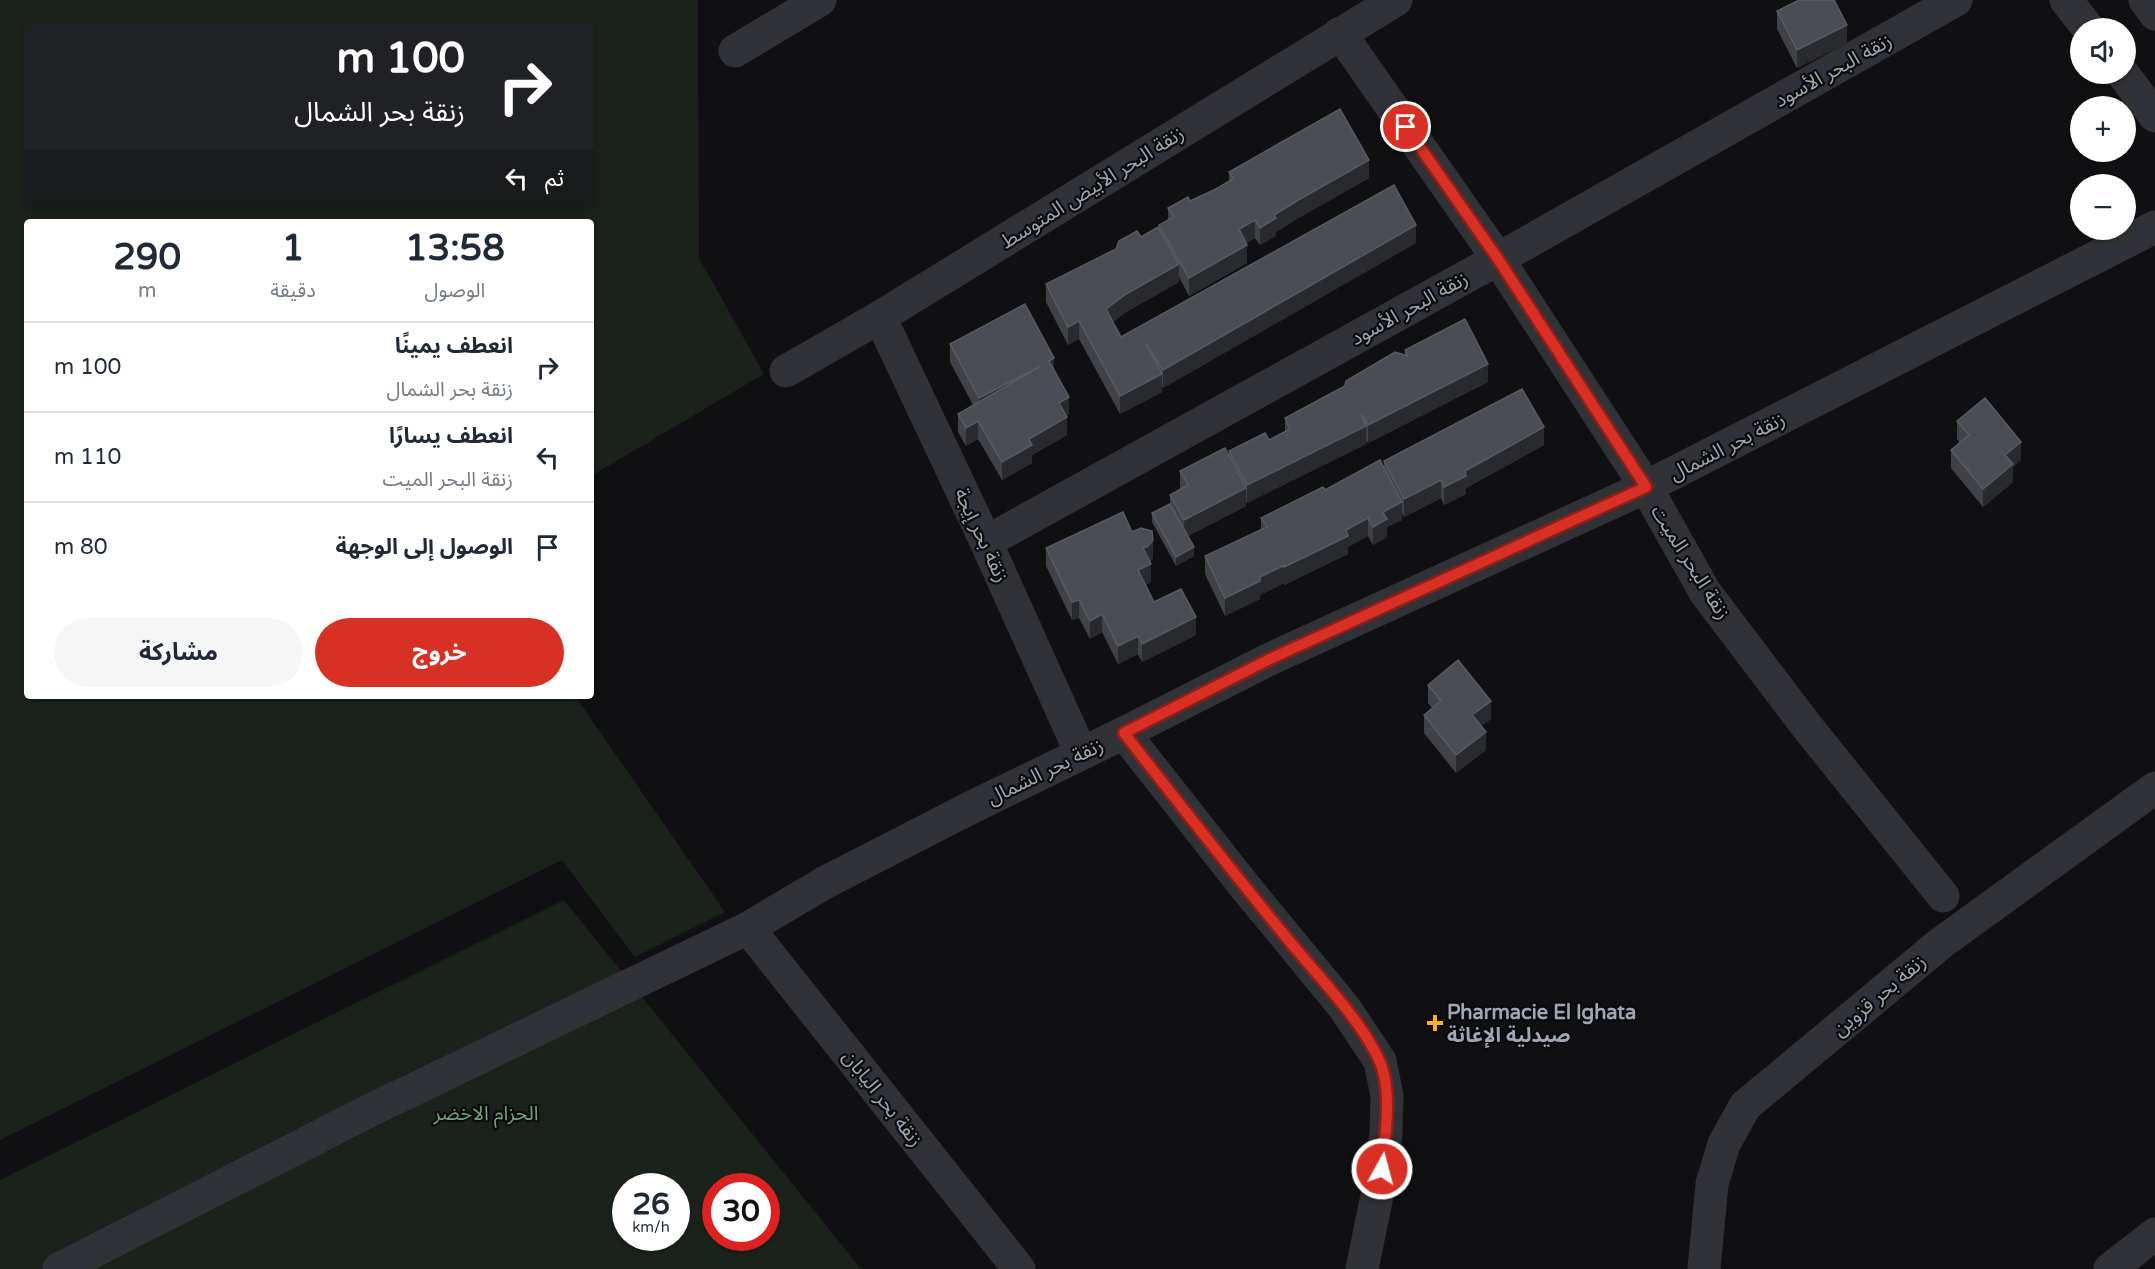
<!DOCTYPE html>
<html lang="ar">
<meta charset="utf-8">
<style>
body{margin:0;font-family:"Varela Round","Noto Sans Arabic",sans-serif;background:#f6f6f7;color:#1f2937;direction:rtl;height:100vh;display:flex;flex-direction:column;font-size:22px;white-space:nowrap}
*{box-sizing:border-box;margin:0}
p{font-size:20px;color:#747a83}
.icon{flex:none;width:33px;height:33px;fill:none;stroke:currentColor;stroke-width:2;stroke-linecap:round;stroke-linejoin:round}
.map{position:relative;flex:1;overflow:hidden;direction:ltr}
.sheet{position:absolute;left:24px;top:219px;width:570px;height:480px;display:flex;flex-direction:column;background:#fff;border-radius:6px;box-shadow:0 2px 4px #0004;direction:rtl}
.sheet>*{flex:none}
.top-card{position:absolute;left:24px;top:24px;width:570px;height:183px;border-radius:6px;box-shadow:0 2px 4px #0004;direction:rtl;background:#202124;color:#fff;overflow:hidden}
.buttons{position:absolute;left:2070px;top:18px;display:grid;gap:12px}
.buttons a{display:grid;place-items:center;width:66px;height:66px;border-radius:50%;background:#fff;box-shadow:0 2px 4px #0004;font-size:30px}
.speed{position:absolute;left:612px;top:1173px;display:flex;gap:12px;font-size:30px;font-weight:700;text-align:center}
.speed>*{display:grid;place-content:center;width:78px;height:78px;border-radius:50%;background:#fff;box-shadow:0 2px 4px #0004;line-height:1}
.speed small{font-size:15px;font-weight:400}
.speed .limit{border:9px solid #d22;background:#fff;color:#111}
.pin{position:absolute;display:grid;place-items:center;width:51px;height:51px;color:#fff;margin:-26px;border:3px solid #fff;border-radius:50%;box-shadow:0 2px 6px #0007}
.me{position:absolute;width:66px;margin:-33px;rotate:7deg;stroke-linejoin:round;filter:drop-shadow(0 0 4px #0008)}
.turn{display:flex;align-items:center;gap:21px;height:126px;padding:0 30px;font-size:27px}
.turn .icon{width:78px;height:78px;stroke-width:2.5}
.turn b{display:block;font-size:42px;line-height:51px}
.then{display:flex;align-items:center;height:57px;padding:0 30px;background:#0003;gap:12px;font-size:22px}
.eta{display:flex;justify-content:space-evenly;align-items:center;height:102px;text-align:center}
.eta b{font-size:36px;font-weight:700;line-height:42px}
.action{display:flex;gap:12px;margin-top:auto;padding:12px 30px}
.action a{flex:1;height:69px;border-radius:36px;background:#d93025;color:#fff;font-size:24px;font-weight:700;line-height:69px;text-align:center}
.action a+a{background:#f6f6f7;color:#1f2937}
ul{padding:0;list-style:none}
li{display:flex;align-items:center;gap:18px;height:90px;padding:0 30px;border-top:2px solid #e0e1e3}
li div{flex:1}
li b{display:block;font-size:22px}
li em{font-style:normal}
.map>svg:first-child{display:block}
</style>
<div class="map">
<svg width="2155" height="1269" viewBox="0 0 2155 1269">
<rect width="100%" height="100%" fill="#101012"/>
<g fill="#1a221b" fill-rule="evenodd">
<path d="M0,0H698L699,258L764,374L591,476V222H27V696H575L725,912L635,957L562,860L0,1140ZM27,27H591V204H27Z"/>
<path d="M564,900L861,1269H0V1180ZM626,1186H676V1238H626ZM716,1186H766V1238H716Z"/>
</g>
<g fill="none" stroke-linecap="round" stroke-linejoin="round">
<g stroke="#313237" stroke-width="33">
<polyline points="2066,0 2088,28"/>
<polyline points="2145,0 2155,14"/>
<polyline points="1340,33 1498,259 1646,487 1705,592 1805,724 1943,896"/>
<polyline points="735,51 820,0"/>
<polyline points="2123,74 2155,116"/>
<polyline points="880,317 986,542 1081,753"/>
<polyline points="786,371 880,317 1396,0"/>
<polyline points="986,542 1498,259 1956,0"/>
<polyline points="1124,733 1246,888 1344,1007 1380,1061 1387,1096 1386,1133 1379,1186 1362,1269"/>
<polyline points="748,928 1019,1269"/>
<polyline points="59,1269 373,1109 748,928 826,882 970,808 1124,733 1270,659 1646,487 2155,227"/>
<polyline points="1704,1269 1712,1184 1724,1144 1745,1106 1941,943 2155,788"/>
<polyline points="2110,1269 2155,1234"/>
</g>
</g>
<g fill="#414248">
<polygon points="1777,11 1847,43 1797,68 1777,29"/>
<polygon points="1229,172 1369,178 1300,217 1276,232 1276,236 1260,245 1255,238 1246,243 1247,263 1189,296 1179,277 1179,282 1126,312 1113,322 1121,337 1416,243 1163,388 1162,386 1162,392 1120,414 1079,339 1068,345 1046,302 1046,284 1141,237 1159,230 1159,225 1168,220 1168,208 1190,201 1216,189 1229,181"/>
<polygon points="950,344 1054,371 1069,414 1066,416 1067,435 1032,455 1032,463 1002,480 978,439 966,446 958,432 958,414 973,405 950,362"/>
<polygon points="1405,350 1488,382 1368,443 1366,441 1366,444 1247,503 1246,501 1246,506 1188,536 1194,556 1176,566 1152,522 1152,513 1170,504 1170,495 1180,489 1180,471 1229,457 1229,451 1269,440 1285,431 1285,418 1405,355"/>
<polygon points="1957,421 2021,460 2013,467 2013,482 1983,507 1951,468 1951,450 1960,443 1957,439"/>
<polygon points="1544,445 1466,488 1466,494 1444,505 1441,498 1404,517 1402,513 1402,520 1387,527 1387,537 1373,545 1368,536 1348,547 1348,554 1284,585 1284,583 1260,595 1260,599 1225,616 1205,574 1205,556 1261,530 1261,518 1325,490 1384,468 1384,461"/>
<polygon points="1132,532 1153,558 1150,562 1151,582 1146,585 1154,602 1196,635 1142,662 1138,654 1118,664 1102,632 1090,639 1079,618 1072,620 1046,566 1046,548"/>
<polygon points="1428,685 1491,719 1481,726 1486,750 1456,773 1424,733 1424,715 1432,708 1428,703"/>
</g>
<g fill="#292a2e">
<polygon points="1847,25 1847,43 1797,68 1797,50"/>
<polygon points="1369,160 1369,178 1300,217 1276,232 1276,236 1260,245 1260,228 1274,215 1300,199"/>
<polygon points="1255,220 1255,238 1239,247 1239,229"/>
<polygon points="1416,225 1416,243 1163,388 1163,370"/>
<polygon points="1247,245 1247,263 1189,296 1189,278"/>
<polygon points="1179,264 1179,282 1126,312 1106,327 1106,309 1126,294"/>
<polygon points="1079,321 1079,339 1068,345 1068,327"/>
<polygon points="1054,358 1054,376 1049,361"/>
<polygon points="1488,364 1488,382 1368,443 1368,425"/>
<polygon points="1041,366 979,416 979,398"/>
<polygon points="1162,374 1162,392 1120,414 1120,396"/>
<polygon points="1069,397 1069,414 1059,421 1059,403"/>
<polygon points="1067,417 1067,435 1032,455 1032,463 1002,480 1002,462 1029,439"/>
<polygon points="978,421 978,439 966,446 966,428"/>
<polygon points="1366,426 1366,444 1247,503 1247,485"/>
<polygon points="1544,427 1544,445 1466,488 1466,494 1444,505 1444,487 1465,471"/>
<polygon points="2021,442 2021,460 2013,467 2013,482 1983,507 1983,489 2005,455"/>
<polygon points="1441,480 1441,498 1404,517 1404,499"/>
<polygon points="1246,488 1246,506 1184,538 1184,520"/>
<polygon points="1402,502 1402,520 1387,527 1387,537 1373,545 1373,527 1383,512"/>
<polygon points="1368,518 1368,536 1348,547 1348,554 1284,585 1284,583 1260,595 1260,577"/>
<polygon points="1153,540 1153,558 1148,564 1143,548"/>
<polygon points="1194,547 1194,556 1176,566 1176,557"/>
<polygon points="1151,564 1151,582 1138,588 1138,570"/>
<polygon points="1260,581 1260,599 1225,616 1225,598"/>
<polygon points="1079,600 1079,618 1072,620 1072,602"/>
<polygon points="1102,614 1102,632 1090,639 1090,621"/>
<polygon points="1196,617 1196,635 1142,662 1142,644"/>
<polygon points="1138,636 1138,654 1118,664 1118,646"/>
<polygon points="1491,701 1491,719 1472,733 1472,715"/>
<polygon points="1486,732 1486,750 1456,773 1456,755"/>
</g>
<g fill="#4b4d54" stroke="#595b63" stroke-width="1.5">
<polygon points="1799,0 1834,0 1847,25 1797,50 1777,11"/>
<polygon points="1340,109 1369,160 1300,199 1274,215 1276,218 1260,228 1255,220 1239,229 1247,245 1189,278 1159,225 1174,217 1168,208 1188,197 1190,201 1216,189 1233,179 1229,172"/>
<polygon points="1394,185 1416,225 1163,370 1146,344 1162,374 1120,396 1079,321 1068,327 1046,284 1116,249 1119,241 1137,231 1141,237 1158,227 1179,264 1126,294 1106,309 1121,337"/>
<polygon points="1025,304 1054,358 1049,361 1069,397 1059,403 1067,417 1029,439 1032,445 1002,462 978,421 966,428 958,414 1041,366 979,398 950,344"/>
<polygon points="1465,319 1488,364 1368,425 1361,414 1366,426 1247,485 1229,451 1265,433 1269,440 1290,429 1285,418 1345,386 1346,381 1395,352 1408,356 1405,350"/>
<polygon points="1522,389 1544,427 1465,471 1466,476 1444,487 1441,480 1404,499 1384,461"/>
<polygon points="1985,398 2021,442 2005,455 2013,464 1983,489 1951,450 1969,435 1957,421"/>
<polygon points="1225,448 1246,488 1184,520 1170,495 1188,485 1180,471"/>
<polygon points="1380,460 1402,502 1383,512 1387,519 1373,527 1368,518 1346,530 1348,536 1284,567 1285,565 1260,577 1260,581 1225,598 1205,556 1267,527 1261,518 1323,487 1325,490"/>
<polygon points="1170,504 1194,547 1176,557 1152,513"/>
<polygon points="1123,512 1132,532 1141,528 1152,531 1153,540 1148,546 1143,548 1151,564 1138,570 1154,602 1181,589 1196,617 1142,644 1138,636 1118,646 1102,614 1090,621 1079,600 1072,602 1046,548"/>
<polygon points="1458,660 1491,701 1472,715 1486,732 1456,755 1424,715 1441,701 1428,685"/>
</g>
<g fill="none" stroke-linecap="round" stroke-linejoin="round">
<defs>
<path id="route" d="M1382,1169C1385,1138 1393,1089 1379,1060C1360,1018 1315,973 1286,937C1231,870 1177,801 1124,733L1270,659L1646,487L1498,259L1406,127"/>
</defs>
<use href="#route" stroke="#8d1f18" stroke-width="15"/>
<use href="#route" stroke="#d93025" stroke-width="10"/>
</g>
<path fill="#ffb21b" stroke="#0b0b0d" stroke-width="2" d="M1432 1014h6v6h6v6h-6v6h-6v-6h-6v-6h6z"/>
<g text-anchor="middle" stroke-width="4.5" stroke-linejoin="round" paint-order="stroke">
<g font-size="20" fill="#a0a6b4" stroke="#0b0b0d">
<text transform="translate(1833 70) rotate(-29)" y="7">زنقة البحر الأسود</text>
<text transform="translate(1092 187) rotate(-32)" y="7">زنقة البحر الأبيض المتوسط</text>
<text transform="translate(1409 308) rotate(-29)" y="7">زنقة البحر الأسود</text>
<text transform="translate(1727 446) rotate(-27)" y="7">زنقة بحر الشمال</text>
<text transform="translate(982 535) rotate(65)" y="7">زنقة بحر إيجة</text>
<text transform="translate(1691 562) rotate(58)" y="7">زنقة البحر الميت</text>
<text transform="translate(1045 771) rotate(-26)" y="7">زنقة بحر الشمال</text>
<text transform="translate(1879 995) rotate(-40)" y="7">زنقة بحر قزوين</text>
<text transform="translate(883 1098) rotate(52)" y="7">زنقة بحر اليابان</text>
</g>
<g font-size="20" font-weight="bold" fill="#a0a6b4" stroke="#0b0b0d" text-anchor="start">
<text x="1447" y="1019">Pharmacie El Ighata<tspan x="1447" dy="23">صيدلية الإغاثة</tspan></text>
</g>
<g font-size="20" fill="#75a177" stroke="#0b0b0d">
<text x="486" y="1120">الحزام الاخضر</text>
</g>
</g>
</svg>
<div class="buttons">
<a><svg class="icon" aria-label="sound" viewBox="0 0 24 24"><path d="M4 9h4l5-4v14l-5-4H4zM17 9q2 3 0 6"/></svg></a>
<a>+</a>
<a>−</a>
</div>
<div class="speed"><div>26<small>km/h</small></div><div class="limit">30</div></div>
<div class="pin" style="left:1406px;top:127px;background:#d93025"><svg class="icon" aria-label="arrive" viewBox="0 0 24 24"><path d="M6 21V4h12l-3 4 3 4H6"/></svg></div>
<svg class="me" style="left:1382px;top:1169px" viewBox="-20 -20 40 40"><circle r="17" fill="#d93025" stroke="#fff" stroke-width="3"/><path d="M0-11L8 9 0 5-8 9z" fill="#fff"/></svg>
<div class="top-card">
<div class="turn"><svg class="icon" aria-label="right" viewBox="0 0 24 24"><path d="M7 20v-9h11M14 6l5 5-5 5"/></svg><div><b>100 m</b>زنقة بحر الشمال</div></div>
<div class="then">ثم<svg class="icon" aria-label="left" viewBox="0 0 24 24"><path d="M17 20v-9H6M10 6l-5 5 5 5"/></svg></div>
</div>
<section class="sheet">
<div class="eta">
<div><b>13:58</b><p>الوصول</p></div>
<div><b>1</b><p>دقيقة</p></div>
<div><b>290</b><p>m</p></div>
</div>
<ul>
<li><svg class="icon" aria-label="right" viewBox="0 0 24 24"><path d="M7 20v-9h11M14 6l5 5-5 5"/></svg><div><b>انعطف يمينًا</b><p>زنقة بحر الشمال</p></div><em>100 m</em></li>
<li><svg class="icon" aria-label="left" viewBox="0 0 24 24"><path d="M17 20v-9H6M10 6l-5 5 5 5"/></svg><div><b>انعطف يسارًا</b><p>زنقة البحر الميت</p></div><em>110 m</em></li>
<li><svg class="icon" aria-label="arrive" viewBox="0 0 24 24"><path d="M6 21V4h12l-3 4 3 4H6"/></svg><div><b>الوصول إلى الوجهة</b></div><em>80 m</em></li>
</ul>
<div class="action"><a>خروج</a><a>مشاركة</a></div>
</section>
</div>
